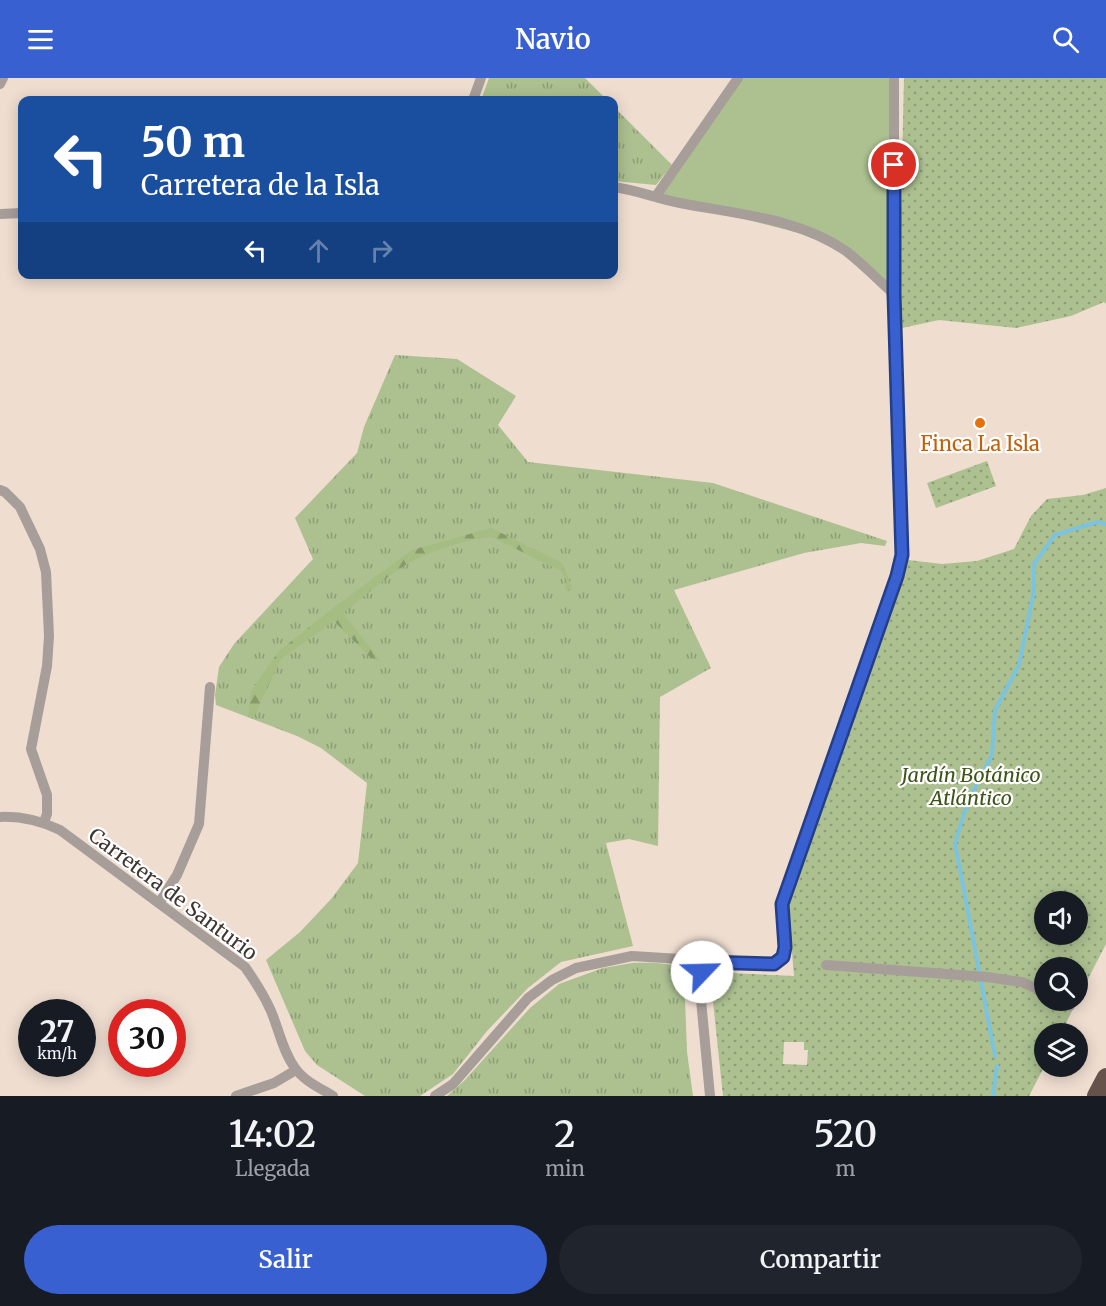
<!DOCTYPE html>
<html lang="es">
<meta charset="utf-8">
<style>
body{margin:0;font-family:Merriweather,serif;background:#20242c;color:#f1f3f6;height:100vh;display:flex;flex-direction:column;font-size:22px;white-space:nowrap}
*{box-sizing:border-box;margin:0}
p{font-size:20px;color:#9ea1a6}
.icon{flex:none;width:33px;height:33px;fill:none;stroke:currentColor;stroke-width:2;stroke-linecap:round;stroke-linejoin:round}
.map{position:relative;height:1018px;overflow:hidden}
.side{display:flex;flex-direction:column;background:#171b24;flex:1}
.side>*{flex:none}
.banner{position:absolute;left:18px;top:18px;width:600px;height:183px;border-radius:12px;box-shadow:0 3px 15px #0003;background:#1a4fa0;color:#fff;overflow:hidden}
.controls{position:absolute;left:1034px;top:813px;display:grid;gap:12px}
.controls a{display:grid;place-items:center;width:54px;height:54px;border-radius:50%;background:#171b24;box-shadow:0 3px 15px #0003;font-size:30px}
.speed{position:absolute;left:18px;top:921px;display:flex;gap:12px;font-size:30px;font-weight:700;text-align:center}
.speed>*{display:grid;place-content:center;width:78px;height:78px;border-radius:50%;background:#171b24;box-shadow:0 3px 15px #0003;line-height:1}
.speed small{font-size:15px;font-weight:400}
.speed .limit{border:9px solid #d22;background:#fff;color:#111}
.pin{position:absolute;display:grid;place-items:center;width:51px;height:51px;color:#fff;margin:-26px;border:3px solid #fff;border-radius:50%;box-shadow:0 2px 6px #0007}
.me{position:absolute;width:66px;margin:-33px;rotate:66deg;stroke-linejoin:round;filter:drop-shadow(0 0 4px #0008)}
.turn{display:flex;align-items:center;gap:21px;height:126px;padding:0 24px;font-size:27px}
.turn .icon{width:78px;height:78px;stroke-width:2.5}
.turn b{display:block;font-size:42px;line-height:51px}
.lanes{display:flex;align-items:center;height:57px;padding:0 24px;background:#0003;justify-content:center;gap:30px;direction:ltr}
.lanes .off{opacity:.35}
.eta{display:flex;justify-content:space-evenly;align-items:center;height:102px;text-align:center}
.eta b{font-size:36px;font-weight:600;line-height:42px}
.button{display:flex;gap:12px;margin-top:auto;padding:12px 24px}
.button a{flex:1;height:69px;border-radius:36px;background:#3860d1;color:#fff;font-size:24px;font-weight:600;line-height:69px;text-align:center}
.button a+a{background:#20242c;color:#f1f3f6}
header{display:flex;justify-content:space-between;align-items:center;height:78px;padding:0 24px;background:#3860d1;color:#fff;font-size:27px;font-weight:600}
.map>svg:first-child{display:block}
</style>
<header><svg class="icon" aria-label="menu" viewBox="0 0 24 24"><path d="M4 6h16M4 12h16M4 18h16"/></svg>Navio<svg class="icon" aria-label="search" viewBox="0 0 24 24"><circle cx="10" cy="10" r="6"/><path d="M15 15l6 6"/></svg></header>
<div class="map">
<svg width="1106" height="1018" viewBox="0 0 1106 1018">
<defs>
<pattern id="grass-tufts" width="24" height="20" patternUnits="userSpaceOnUse" patternTransform="scale(1.5)"><rect width="24" height="20" fill="#acc090"/><path d="M3 7l-1-3M5 7V3M7 7l1-3M15 17l-1-3M17 17v-4M19 17l1-3" fill="none" stroke="#8d9d76"/></pattern>
<pattern id="forest-firs" width="22" height="20" patternUnits="userSpaceOnUse" patternTransform="scale(1.5)"><rect width="22" height="20" fill="#a5bd83"/><path d="M5 1l3.5 6h-7zM16 11l3.5 6h-7z" fill="#889a6c"/></pattern>
<pattern id="garden-dots" width="8" height="8" patternUnits="userSpaceOnUse" patternTransform="scale(1.5)"><rect width="8" height="8" fill="#acc090"/><path d="M2 2h.1M6 6h.1" fill="none" stroke="#8d9d76" stroke-width="1.8" stroke-linecap="round"/></pattern>
</defs>
<rect width="100%" height="100%" fill="#efddd0"/>
<g fill="url(#grass-tufts)">
<polygon points="489,0 585,0 607,22 481,22"/>
<polygon points="614,29 672,87 656,107 614,103"/>
<polygon points="395,277 457,281 516,318 498,347 528,384 713,405 887,463 885,468 861,465 804,475 674,512 711,590 660,619 658,768 629,761 606,765 633,868 561,884 528,910 487,953 453,996 420,1018 365,1018 317,987 305,973 266,882 300,854 332,820 358,785 367,705 321,670 297,658 216,627 215,617 219,589 234,566 313,481 295,440 357,375 364,349"/>
<path d="M632,885C647,885 673,883 684,894L687,974L693,1018H447L464,1003L530,930L559,906L603,890Z"/>
</g>
<path fill="url(#forest-firs)" d="M491,450L562,485L572,509L571,513L565,512L566,502L561,493L492,459C467,460 429,474 407,486C384,500 364,519 343,535L381,584L371,580L334,543L281,581L253,641L248,639L251,613L279,573L337,527L412,472Z"/>
<polygon fill="#acc090" points="738,0 894,0 894,216 826,162 656,118"/>
<g fill="url(#garden-dots)" fill-rule="evenodd">
<polygon points="904,0 1106,0 1106,226 1104,224 1071,238 1016,250 939,242 902,250 899,219"/>
<polygon points="987,383 996,408 936,430 927,405"/>
<path d="M1106,410V866L1077,922V890H1044V922L1077,923L1061,955L1044,956V989L1029,1018H723L712,914L717,903L731,895L794,898L788,827L908,482L942,486L977,483L1014,471L1031,438L1047,421L1083,417ZM1044,824H1077V856H1044ZM784,964H804V972H808L807,987L783,986Z"/>
</g>
<g fill="none" stroke-linecap="round" stroke-linejoin="round">
<g stroke="#7bc4e0" stroke-width="4">
<polyline points="995,978 955,765 968,723 992,677 995,632 1019,587 1034,512 1034,486 1055,457 1097,444 1106,446"/>
<polyline points="993,1018 997,988"/>
</g>
<g stroke="#a79e9a" stroke-width="10">
<polyline points="0,6 3,0"/>
<polyline points="473,22 481,0"/>
<path d="M614,109C637,112 658,121 680,125C736,136 798,140 846,173C863,186 878,202 894,216"/>
<polyline points="656,118 738,0"/>
<polyline points="0,136 22,135"/>
<polyline points="0,412 5,414 20,429 40,471 46,494 49,558 47,588 31,671 47,717 47,736 44,744"/>
<path d="M0,739C21,738 41,743 60,752L245,889C255,903 264,917 271,933C279,952 283,974 295,990C304,1003 320,1010 333,1018"/>
<polyline points="159,825 177,797 199,746 210,609"/>
<polyline points="704,884 701,922 710,1018"/>
<polyline points="826,887 987,899 1022,904 1044,914"/>
<polyline points="1060,922 1070,928"/>
<polyline points="236,1018 274,1005 296,992"/>
<path d="M435,1018L453,1006L528,920L552,902L576,890L632,878L761,886C795,885 784,851 782,826L897,498L902,477L894,216V0"/>
</g>
<polyline stroke="#64524b" stroke-width="18" points="1096,1018 1106,999"/>
</g>
<g fill="none" stroke-linecap="round" stroke-linejoin="round">
<defs>
<polyline id="route" points="702,894 704,884 774,886 783,879 785,869 782,826 897,498 902,477 894,216 894,87"/>
</defs>
<use href="#route" stroke="#243e88" stroke-width="15"/>
<use href="#route" stroke="#3860d1" stroke-width="10"/>
</g>
<circle fill="#e8710a" stroke="#fff" stroke-width="2" cx="980" cy="345" r="6"/>
<g text-anchor="middle" stroke-width="4.5" stroke-linejoin="round" paint-order="stroke">
<g font-size="20" fill="#c56008" stroke="#fff">
<text x="980" y="373">Finca La Isla</text>
</g>
<g font-size="20" font-style="italic" fill="#3e5416" stroke="#fff">
<text x="971" y="704">Jardín Botánico<tspan x="971" dy="23">Atlántico</tspan></text>
</g>
<g font-size="20" fill="#3e3631" stroke="#fff">
<text transform="translate(173 816) rotate(37)" y="7">Carretera de Santurio</text>
</g>
</g>
</svg>
<div class="controls">
<a><svg class="icon" aria-label="sound" viewBox="0 0 24 24"><path d="M4 9h4l5-4v14l-5-4H4zM17 9q2 3 0 6"/></svg></a>
<a><svg class="icon" aria-label="search" viewBox="0 0 24 24"><circle cx="10" cy="10" r="6"/><path d="M15 15l6 6"/></svg></a>
<a><svg class="icon" aria-label="layers" viewBox="0 0 24 24"><path d="M12 4l9 5-9 5-9-5zM3 14l9 5 9-5"/></svg></a>
</div>
<div class="speed"><div>27<small>km/h</small></div><div class="limit">30</div></div>
<div class="pin" style="left:894px;top:87px;background:#d93025"><svg class="icon" aria-label="arrive" viewBox="0 0 24 24"><path d="M6 21V4h12l-3 4 3 4H6"/></svg></div>
<svg class="me" style="left:702px;top:894px" viewBox="-20 -20 40 40"><circle r="19" fill="#fff"/><path d="M0-13L10 11 0 6-10 11z" fill="#3860d1"/></svg>
<div class="banner">
<div class="turn"><svg class="icon" aria-label="left" viewBox="0 0 24 24"><path d="M17 20v-9H6M10 6l-5 5 5 5"/></svg><div><b>50 m</b>Carretera de la Isla</div></div>
<div class="lanes"><svg class="icon" aria-label="left" viewBox="0 0 24 24"><path d="M17 20v-9H6M10 6l-5 5 5 5"/></svg><svg class="icon off" aria-label="ahead" viewBox="0 0 24 24"><path d="M12 20V5M6 11l6-6 6 6"/></svg><svg class="icon off" aria-label="right" viewBox="0 0 24 24"><path d="M7 20v-9h11M14 6l5 5-5 5"/></svg></div>
</div>
</div>
<section class="side">
<div class="eta">
<div><b>14:02</b><p>Llegada</p></div>
<div><b>2</b><p>min</p></div>
<div><b>520</b><p>m</p></div>
</div>
<div class="button"><a>Salir</a><a>Compartir</a></div>
</section>
